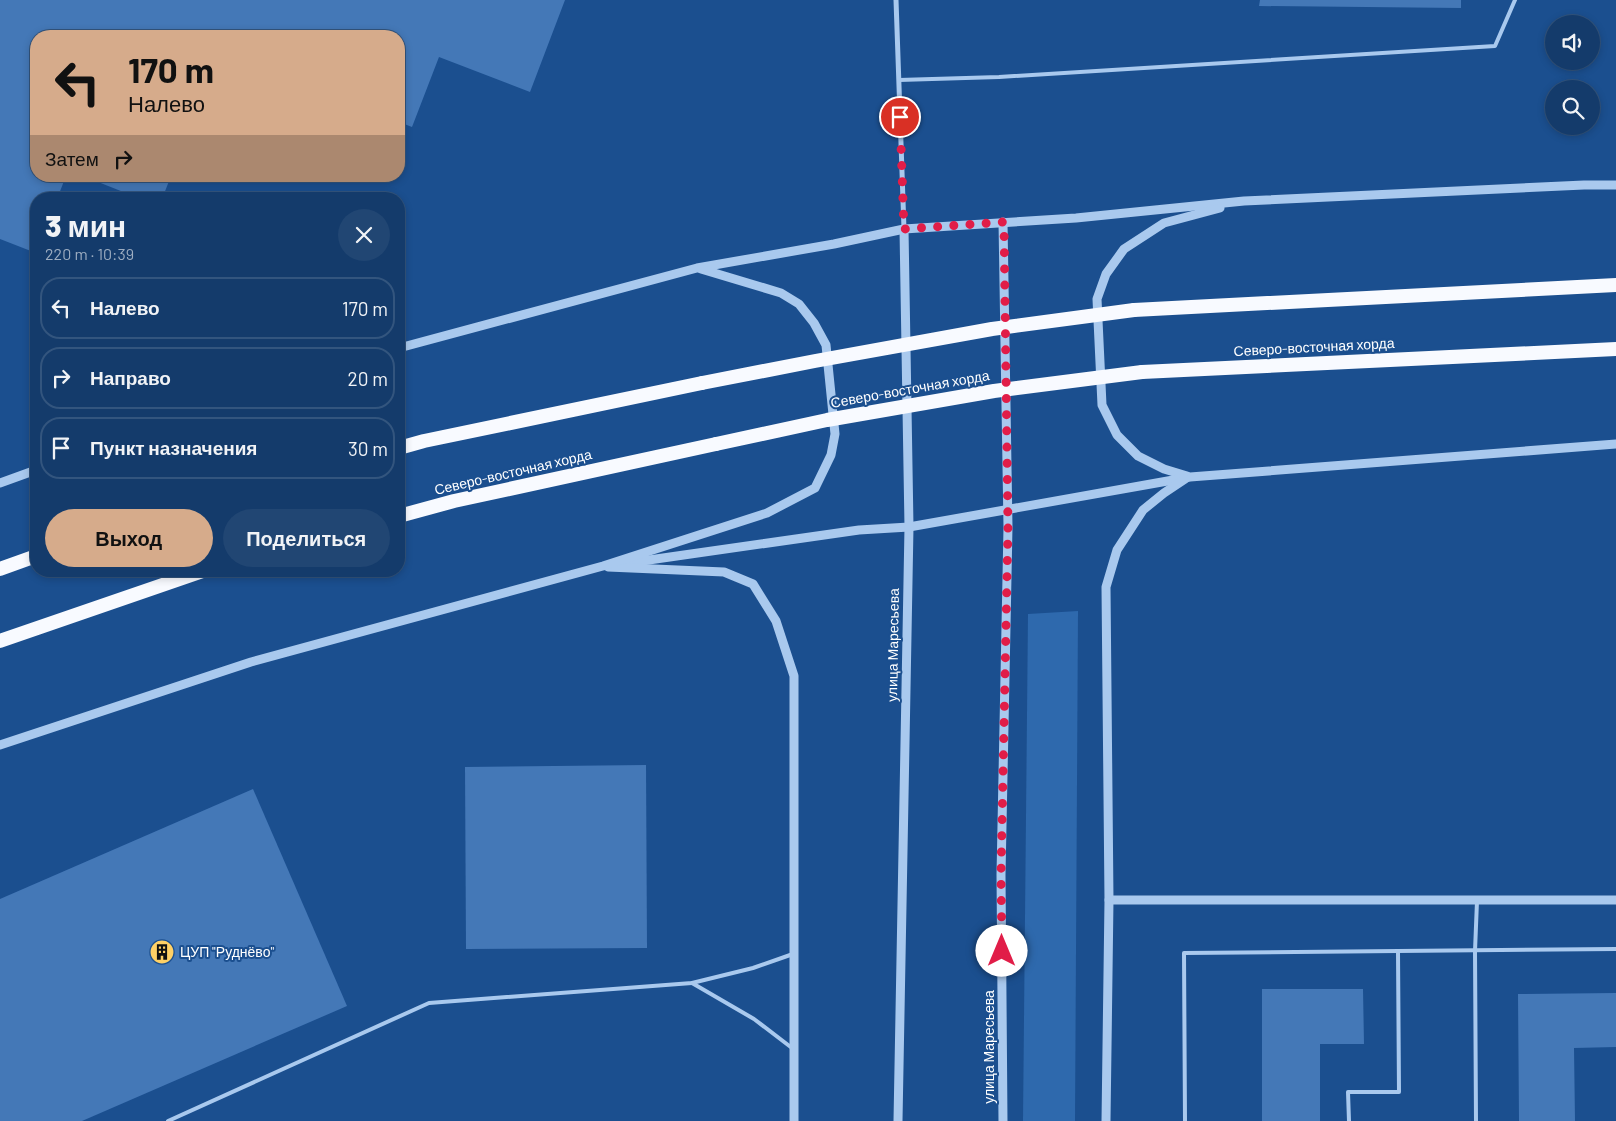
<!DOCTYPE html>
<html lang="ru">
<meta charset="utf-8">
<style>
body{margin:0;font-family:Barlow,sans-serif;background:#214673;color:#f1f3f6;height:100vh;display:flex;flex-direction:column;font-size:19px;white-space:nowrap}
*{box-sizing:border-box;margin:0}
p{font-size:16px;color:#9dadc1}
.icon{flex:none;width:28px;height:28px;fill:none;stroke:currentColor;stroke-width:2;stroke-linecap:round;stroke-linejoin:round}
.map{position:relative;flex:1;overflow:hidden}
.sheet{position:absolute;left:30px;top:192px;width:375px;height:385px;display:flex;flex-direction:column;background:#143b6b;border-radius:20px;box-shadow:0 2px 8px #0003,0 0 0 1px #33557e}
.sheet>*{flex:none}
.top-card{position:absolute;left:30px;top:30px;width:375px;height:152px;border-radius:20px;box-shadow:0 2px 8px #0003,0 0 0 1px #33557e;background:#d6ab8b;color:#111;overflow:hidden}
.buttons{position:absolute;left:1545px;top:15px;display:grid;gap:10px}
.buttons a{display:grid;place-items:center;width:55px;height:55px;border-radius:50%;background:#143b6b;box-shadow:0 2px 8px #0003,0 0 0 1px #33557e;font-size:25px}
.pin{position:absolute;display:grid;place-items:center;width:42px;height:42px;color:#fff;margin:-21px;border:2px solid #fff;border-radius:50%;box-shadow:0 1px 5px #0007}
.me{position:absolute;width:55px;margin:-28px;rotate:0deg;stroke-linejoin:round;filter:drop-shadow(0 0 4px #0008)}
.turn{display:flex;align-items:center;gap:18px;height:105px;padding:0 15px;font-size:22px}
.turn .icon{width:65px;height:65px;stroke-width:2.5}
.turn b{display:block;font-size:35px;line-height:42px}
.then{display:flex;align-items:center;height:48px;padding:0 15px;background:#0003;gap:10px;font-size:19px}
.round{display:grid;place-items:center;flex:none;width:52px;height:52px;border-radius:26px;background:#214673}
.summary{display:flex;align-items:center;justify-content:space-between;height:85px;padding:0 15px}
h1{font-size:30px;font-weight:800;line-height:38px}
.action{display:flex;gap:10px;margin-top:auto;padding:10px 15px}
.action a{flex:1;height:58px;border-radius:30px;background:#d6ab8b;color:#111;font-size:20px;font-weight:800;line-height:58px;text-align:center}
.action a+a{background:#214673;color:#f1f3f6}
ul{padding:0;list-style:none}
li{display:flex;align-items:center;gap:15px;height:62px;margin:0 10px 8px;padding:0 5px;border:2px solid #33557e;border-radius:20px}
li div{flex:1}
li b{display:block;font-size:19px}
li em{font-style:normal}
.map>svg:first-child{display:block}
</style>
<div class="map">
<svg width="1616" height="1121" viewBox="0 0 1616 1121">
<rect width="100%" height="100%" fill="#1b4f8f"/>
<polygon fill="#2e69ad" points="1078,611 1075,1121 1023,1121 1028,614"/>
<g fill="#4478b7">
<polygon points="0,0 565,0 530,92 439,57 412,127 399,122 399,36 36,36 36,176 66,176 57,199 36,199 36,253 0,239"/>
<polygon points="1260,0 1461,0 1461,8 1259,6"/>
<polygon points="83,176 171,176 162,199 141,199"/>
<polygon points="646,765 647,948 466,949 465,767"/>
<polygon points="253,789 347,1006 82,1121 0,1121 0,899"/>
<polygon points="1262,989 1363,989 1364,1044 1320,1044 1320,1121 1262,1121"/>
<polygon points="1616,993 1616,1047 1574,1048 1575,1121 1519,1121 1518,994"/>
</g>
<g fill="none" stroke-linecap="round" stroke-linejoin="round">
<g stroke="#a9c9ee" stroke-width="4">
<polyline points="899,80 999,77 1495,46 1515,0"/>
<polyline points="692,983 754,1019 792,1048"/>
<polyline points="168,1121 429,1003 692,983 753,968 793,954"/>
<polyline points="1185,1121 1184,953 1616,949"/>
<polyline points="1349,1121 1348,1092 1399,1092 1398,952"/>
<polyline points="1476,1121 1475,951 1477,901"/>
</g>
<polyline stroke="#a9c9ee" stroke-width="5" points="896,0 904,229"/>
<g stroke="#a9c9ee" stroke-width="9">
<polyline points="1003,222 1008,527 1001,875 1003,1121"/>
<polyline points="399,348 697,268 834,244 904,229 1076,218 1244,201 1584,185 1616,185"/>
<polyline points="1187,476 1164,469 1138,456 1117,435 1102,405 1097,299 1106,274 1124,249 1164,223 1220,208"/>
<polyline points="0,483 36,470"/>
<polyline points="628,563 859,530 909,527 1190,477 1616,444"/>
<polyline points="608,567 724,572 753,584 776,621 794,676 794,1121"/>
<polyline points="0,745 251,662 603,566 767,513 815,488 831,455 835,434 826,345 814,323 799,304 781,293 701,269"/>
<polyline points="1109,900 1616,900"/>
<polyline points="898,1121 909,527 904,229"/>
<polyline points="1106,1121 1109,900 1106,587 1117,550 1143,510 1164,493 1185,479"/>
</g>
<g stroke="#f8faff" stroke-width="14">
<polyline points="1134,310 1616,285"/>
<polyline points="1142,372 1616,349"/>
<polyline points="399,448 424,441 702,383"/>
<polyline points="399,516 454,501 716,444"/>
<polyline points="0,569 36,556"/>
<polyline points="0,641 203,571"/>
</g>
<g stroke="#f8faff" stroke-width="14">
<polyline points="702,383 815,361 992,329 1134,310"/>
<polyline points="716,444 827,420 994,391 1142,372"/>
</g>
</g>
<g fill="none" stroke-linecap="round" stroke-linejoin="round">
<polyline stroke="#e11d48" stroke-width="9" stroke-dasharray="0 16.2" points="900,117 904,229 1004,222 1008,527 1001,875 1002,951"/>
</g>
<defs>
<symbol id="building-disc" viewBox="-11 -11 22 22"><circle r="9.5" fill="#ffd166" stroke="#1b4f8f"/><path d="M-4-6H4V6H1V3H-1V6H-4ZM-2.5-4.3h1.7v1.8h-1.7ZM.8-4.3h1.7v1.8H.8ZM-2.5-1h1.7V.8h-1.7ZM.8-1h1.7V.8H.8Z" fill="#111"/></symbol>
</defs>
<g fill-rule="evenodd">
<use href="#building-disc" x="148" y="938" width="28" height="28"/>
</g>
<g text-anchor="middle" stroke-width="4" stroke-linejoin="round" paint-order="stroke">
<g font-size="14" fill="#fff" stroke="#1b4f8f">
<text transform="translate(1314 347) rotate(-3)" y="5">Северо-восточная хорда</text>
<text transform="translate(910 389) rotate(-10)" y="5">Северо-восточная хорда</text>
<text transform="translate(513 472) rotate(-13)" y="5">Северо-восточная хорда</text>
<text transform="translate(893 645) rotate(-89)" y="5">улица Маресьева</text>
<text transform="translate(989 1047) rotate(-90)" y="5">улица Маресьева</text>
</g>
<g font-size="14" fill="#fff" stroke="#1b4f8f" text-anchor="start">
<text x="180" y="957">ЦУП "Руднёво"</text>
</g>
</g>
</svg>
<div class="buttons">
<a><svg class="icon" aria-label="sound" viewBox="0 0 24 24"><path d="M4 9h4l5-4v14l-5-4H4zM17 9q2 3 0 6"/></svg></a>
<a><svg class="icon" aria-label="search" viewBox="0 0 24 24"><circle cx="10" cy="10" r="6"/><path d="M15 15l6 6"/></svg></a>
</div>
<div class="pin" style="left:900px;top:117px;background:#d93025"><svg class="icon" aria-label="arrive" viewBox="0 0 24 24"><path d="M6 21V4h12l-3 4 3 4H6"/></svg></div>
<svg class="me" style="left:1002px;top:951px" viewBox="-20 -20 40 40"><circle r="19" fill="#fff"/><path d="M0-13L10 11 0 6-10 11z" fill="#e11d48"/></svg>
<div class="top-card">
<div class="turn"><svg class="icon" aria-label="left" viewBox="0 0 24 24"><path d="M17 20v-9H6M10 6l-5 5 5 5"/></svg><div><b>170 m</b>Налево</div></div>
<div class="then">Затем<svg class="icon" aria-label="right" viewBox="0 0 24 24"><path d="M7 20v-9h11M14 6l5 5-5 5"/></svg></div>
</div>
<section class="sheet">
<div class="summary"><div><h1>3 мин</h1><p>220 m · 10:39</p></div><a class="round"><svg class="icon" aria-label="close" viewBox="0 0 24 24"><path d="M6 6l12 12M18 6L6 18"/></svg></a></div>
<ul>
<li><svg class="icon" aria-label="left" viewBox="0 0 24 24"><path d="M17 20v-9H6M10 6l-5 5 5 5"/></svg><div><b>Налево</b></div><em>170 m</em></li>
<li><svg class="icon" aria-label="right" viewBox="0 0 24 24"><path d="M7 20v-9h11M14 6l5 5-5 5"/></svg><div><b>Направо</b></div><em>20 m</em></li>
<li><svg class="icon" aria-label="arrive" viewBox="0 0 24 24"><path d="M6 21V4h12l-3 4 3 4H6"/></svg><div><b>Пункт назначения</b></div><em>30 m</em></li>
</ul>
<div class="action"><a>Выход</a><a>Поделиться</a></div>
</section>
</div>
